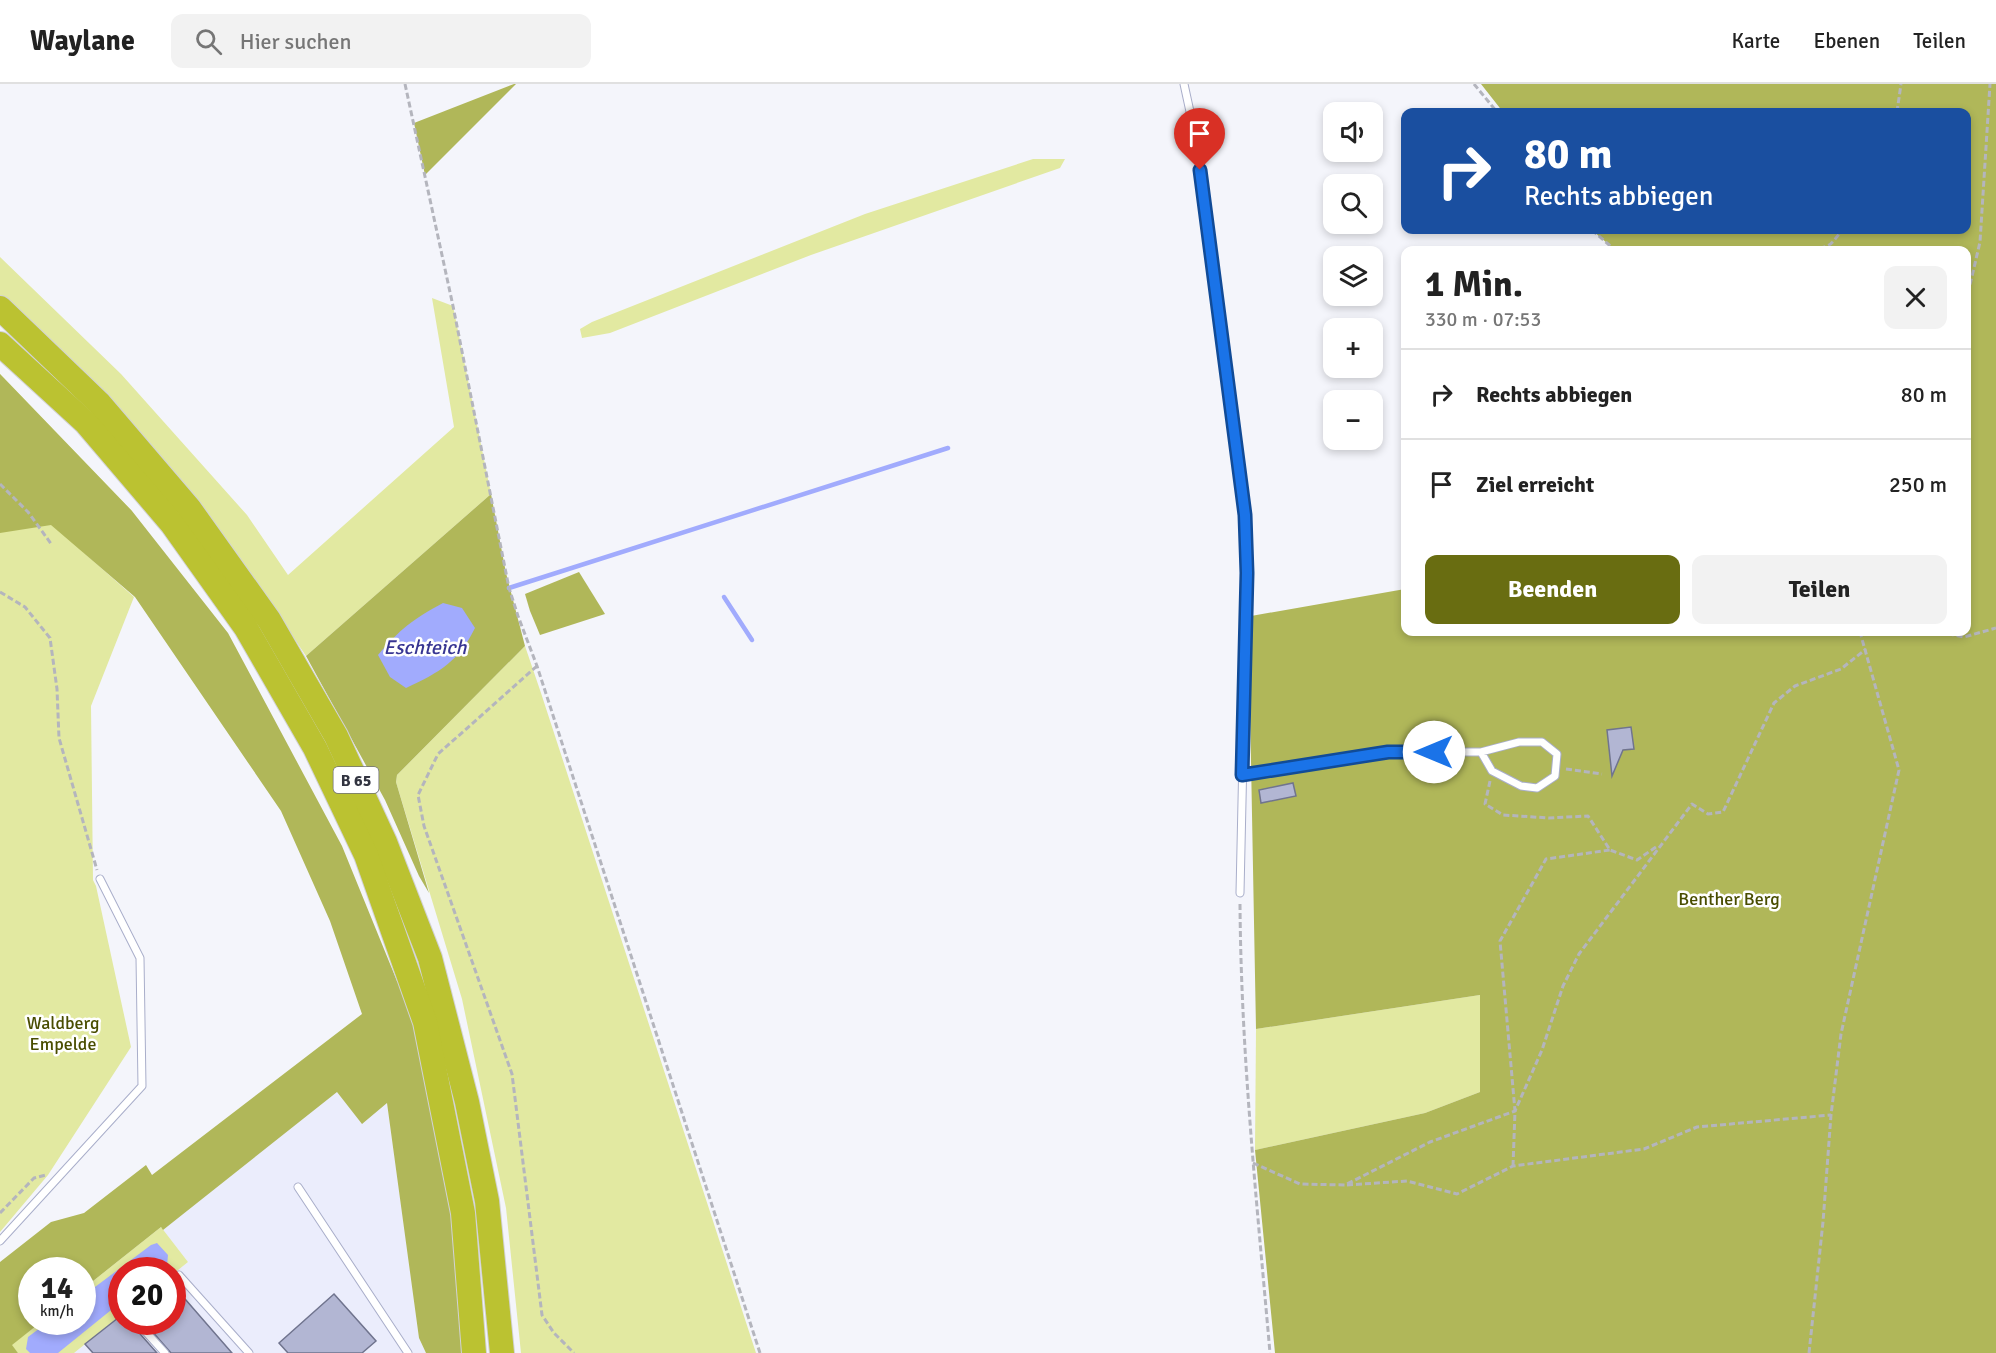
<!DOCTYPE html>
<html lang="de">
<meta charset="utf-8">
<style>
body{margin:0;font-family:Signika,sans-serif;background:#f2f2f2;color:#222;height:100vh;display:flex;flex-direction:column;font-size:22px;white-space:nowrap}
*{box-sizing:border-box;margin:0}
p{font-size:20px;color:#767676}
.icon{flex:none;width:33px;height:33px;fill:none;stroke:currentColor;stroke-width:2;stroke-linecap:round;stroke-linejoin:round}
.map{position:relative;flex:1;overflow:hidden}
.drawer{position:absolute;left:1401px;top:162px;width:570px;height:390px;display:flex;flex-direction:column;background:#fff;border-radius:12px;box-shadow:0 3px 9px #0003}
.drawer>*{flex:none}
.banner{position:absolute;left:1401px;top:24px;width:570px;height:126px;border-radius:12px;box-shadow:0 3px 9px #0003;background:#1a4fa0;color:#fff;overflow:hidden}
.fabs{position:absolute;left:1323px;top:18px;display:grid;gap:12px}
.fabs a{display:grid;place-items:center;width:60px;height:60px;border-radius:12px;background:#fff;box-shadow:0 3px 9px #0003;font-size:30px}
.speed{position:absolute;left:18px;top:1173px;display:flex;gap:12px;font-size:30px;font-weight:700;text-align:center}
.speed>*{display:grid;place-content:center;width:78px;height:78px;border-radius:50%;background:#fff;box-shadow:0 3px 9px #0003;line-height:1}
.speed small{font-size:15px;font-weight:400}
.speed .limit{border:9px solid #d22;background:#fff;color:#111}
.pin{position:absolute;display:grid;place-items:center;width:51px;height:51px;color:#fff;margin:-62px -26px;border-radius:50% 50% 50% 0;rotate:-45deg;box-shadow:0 0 6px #0007}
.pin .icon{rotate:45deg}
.me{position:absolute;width:66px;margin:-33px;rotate:270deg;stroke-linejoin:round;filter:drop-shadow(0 0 4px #0008)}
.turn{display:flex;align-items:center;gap:21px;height:126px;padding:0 24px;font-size:27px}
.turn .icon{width:78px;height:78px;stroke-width:2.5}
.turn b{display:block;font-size:42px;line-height:51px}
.round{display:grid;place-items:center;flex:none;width:63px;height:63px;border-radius:12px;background:#f2f2f2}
.summary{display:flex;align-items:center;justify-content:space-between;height:102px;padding:0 24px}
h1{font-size:36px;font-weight:700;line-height:45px}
.button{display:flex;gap:12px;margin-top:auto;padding:12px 24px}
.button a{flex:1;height:69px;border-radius:12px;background:#696d11;color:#fff;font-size:24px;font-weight:700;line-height:69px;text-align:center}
.button a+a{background:#f2f2f2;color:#222}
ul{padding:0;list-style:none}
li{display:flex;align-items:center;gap:18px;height:90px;padding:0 24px;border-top:2px solid #e0e0e0}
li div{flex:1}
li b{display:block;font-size:22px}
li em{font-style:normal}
header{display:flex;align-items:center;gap:36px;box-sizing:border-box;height:84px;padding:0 30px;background:#fff;border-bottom:2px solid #e0e0e0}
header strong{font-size:28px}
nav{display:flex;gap:33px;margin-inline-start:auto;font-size:21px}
.search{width:420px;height:54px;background:#f2f2f2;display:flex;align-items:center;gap:15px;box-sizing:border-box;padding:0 21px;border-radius:12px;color:#767676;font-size:22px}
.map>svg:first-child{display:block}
</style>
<header>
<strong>Waylane</strong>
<div class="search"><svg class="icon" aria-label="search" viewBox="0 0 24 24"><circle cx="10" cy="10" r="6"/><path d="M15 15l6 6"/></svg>Hier suchen</div>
<nav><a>Karte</a><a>Ebenen</a><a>Teilen</a></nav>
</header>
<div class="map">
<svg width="1996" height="1269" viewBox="0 0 1996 1269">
<rect width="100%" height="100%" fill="#f4f5fb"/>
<polygon fill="#ebedfc" points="337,1007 387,1018 419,1254 426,1269 74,1269 121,1231 122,1238 172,1238 173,1190 188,1178 163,1146"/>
<g fill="#e2e9a1">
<polygon points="1033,75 1065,75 1060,84 811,171 610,249 582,254 580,245 592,238 865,130"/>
<path d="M0,173L121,290L247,431L288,491L454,343L432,214L453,222L491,410L306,572C272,522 239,470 202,422C142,346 73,278 0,213Z"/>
<polygon points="0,290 132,427 83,468 134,513 91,622 93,796 96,802 131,963 48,1091 0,1148"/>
<polygon points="525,562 541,609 756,1269 521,1269 506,1124 462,915 396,698 397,691"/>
<polygon points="1480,911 1480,1008 1425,1029 1255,1066 1256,945"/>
<polygon points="161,1143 188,1178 173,1190 172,1186 122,1186 121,1231 74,1269 18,1269 11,1261 41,1238 82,1238 83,1205"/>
</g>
<g fill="#b0b759">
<polygon points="514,0 516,0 425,91 414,39"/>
<polygon points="1481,0 1996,0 1996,1269 1275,1269 1255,1066 1425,1029 1480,1008 1480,911 1256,945 1250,623 1251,532 1405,505 1406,548 1966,548 1966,166 1615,166 1592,146 1966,146 1966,28 1503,28"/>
<polygon points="0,290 132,427 228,549 342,762 397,897 425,938 474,1269 426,1269 419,1254 387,1019 362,1040 337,1008 163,1146 161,1143 83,1205 82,1186 32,1186 32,1238 41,1238 12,1261 18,1269 0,1269 0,1178 51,1138 84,1129 146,1081 152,1091 362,930 330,837 281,727 135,513 51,441 0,449"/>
<polygon points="491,410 506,489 525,562 397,691 396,698 429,809 419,792 385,716 306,572"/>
<polygon points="579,488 605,530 540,551 530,527 525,510"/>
</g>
<g fill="#a1abfd">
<path d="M443,519L462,524L475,544C458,578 440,588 406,604L390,593L378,571C400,545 413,535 443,519Z"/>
<polygon points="157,1159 168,1171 167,1182 161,1186 122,1186 121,1218 58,1269 30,1269 26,1265 28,1253 48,1238 82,1238 83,1212 151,1161"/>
</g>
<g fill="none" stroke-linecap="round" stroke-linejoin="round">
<g stroke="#a1abfd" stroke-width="4.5">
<polyline points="509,504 948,364"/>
<polyline points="724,513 752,556"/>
</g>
</g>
<g fill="#b2b6d3" stroke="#70748e" stroke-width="1.5">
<polygon points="1631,643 1634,665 1623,666 1612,692 1607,646"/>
<polygon points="1293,699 1296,712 1261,719 1259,706"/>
<polygon points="172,1200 232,1269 171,1269 144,1238 172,1238"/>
<polygon points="334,1210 376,1257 362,1269 288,1269 279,1259"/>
<polygon points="118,1234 121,1238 132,1238 133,1242 157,1269 93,1269 85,1260"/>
</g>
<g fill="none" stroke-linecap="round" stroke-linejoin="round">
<defs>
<g id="lane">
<polyline points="1184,0 1194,46 1207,126 1245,431 1247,489 1240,809"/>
<polyline points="1242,691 1388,668 1481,668 1492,687 1521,702 1537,704 1555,692 1557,670 1542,658 1519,658 1481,668"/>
<polyline points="298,1103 408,1269"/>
<polyline points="0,1157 142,1002 140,874 100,795"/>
<polyline points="179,1191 249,1269"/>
<polyline points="137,1238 165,1269"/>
</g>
<g id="highway">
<polyline points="0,224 100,320 189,424 269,536 336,652 385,758 430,874 467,1018 487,1117 502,1269"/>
<polyline points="0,260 86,339 172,440 246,544 315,664 366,771 425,938 463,1129 474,1269"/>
</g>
</defs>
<use href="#lane" stroke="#a9aeca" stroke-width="9"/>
<use href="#highway" stroke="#d2d2d5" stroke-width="26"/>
<g stroke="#b4b5bd" stroke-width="3" stroke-dasharray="6 3" stroke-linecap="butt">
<polyline points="405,0 453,222 509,504 518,532 537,582 760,1269"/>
<polyline points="1474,0 1497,28"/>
<polyline points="1897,28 1901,0"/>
<polyline points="1592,146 1615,166"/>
<path d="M1775,166C1791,160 1810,169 1827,162C1833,160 1838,150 1843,146"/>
<polyline points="1966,218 1980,158 1990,0"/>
<polyline points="0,400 28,428 52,461"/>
<polyline points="0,508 25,523 50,554 57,605 59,654 97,786"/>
<polyline points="1939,548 1964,553 1996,544"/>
<polyline points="537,582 438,670 418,711 424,742 512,990 542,1231 554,1249 574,1269"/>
<polyline points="1566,685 1602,690"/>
<polyline points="1490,697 1485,720 1503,731 1549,734 1588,732 1610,766 1637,776 1656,763"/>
<path d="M1240,820C1241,970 1257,1120 1270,1269"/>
<polyline points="1253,1079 1300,1100 1345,1101 1430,1058 1515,1027 1542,966 1563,902 1579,870 1692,720 1708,730 1723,728 1774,619 1795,602 1841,585 1866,565"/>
<polyline points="1513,1082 1515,1027 1500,857 1546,775 1610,766"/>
<polyline points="1347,1101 1407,1097 1457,1110 1513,1082 1644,1065 1697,1043 1831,1031"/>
<polyline points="0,1129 34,1094 46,1091"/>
<polyline points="1809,1269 1823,1138 1831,1031 1841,950 1899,686 1860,548"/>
</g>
<use href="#lane" stroke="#fff" stroke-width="7"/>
<use href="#highway" stroke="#bbc231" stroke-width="24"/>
</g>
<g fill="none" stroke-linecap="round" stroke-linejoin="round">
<defs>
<polyline id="route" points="1200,86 1245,431 1247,489 1242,691 1388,668 1434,668"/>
</defs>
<use href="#route" stroke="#114b97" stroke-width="15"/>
<use href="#route" stroke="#1a73e8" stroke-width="10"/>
</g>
<g text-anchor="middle" stroke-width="5" stroke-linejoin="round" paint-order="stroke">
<rect fill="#fff" stroke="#707179" stroke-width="1.5" x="333.5" y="683" width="45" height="26" rx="4.5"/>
<g font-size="16" font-weight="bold" fill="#323440">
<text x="356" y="702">B 65</text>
</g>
<g font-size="18" fill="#494d00" stroke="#fff">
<text x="1729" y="821">Benther Berg</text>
<text x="63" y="945">Waldberg<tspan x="63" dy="21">Empelde</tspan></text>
</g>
<g font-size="20" font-style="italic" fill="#373592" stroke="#fff">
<text x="425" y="570">Eschteich</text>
</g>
</g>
</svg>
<div class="fabs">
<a><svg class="icon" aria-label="sound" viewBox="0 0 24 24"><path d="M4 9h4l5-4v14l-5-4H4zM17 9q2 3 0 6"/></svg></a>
<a><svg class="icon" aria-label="search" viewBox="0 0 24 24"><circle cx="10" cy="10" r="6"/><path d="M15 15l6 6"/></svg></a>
<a><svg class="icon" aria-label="layers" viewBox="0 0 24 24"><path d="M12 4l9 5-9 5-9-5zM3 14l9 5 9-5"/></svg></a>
<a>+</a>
<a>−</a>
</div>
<div class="speed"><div>14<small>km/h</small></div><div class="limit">20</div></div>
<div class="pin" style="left:1200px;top:86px;background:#d93025"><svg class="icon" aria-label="arrive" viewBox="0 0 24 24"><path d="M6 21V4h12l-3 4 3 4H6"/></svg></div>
<svg class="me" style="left:1434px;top:668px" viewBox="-20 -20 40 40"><circle r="19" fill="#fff"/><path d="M0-13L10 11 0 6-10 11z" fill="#1a73e8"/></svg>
<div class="banner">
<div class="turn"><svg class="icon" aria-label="right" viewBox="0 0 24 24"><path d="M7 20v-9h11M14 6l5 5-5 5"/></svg><div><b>80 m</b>Rechts abbiegen</div></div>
</div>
<section class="drawer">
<div class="summary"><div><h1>1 Min.</h1><p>330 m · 07:53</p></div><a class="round"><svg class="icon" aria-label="close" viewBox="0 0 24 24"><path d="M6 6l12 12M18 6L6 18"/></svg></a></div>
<ul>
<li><svg class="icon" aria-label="right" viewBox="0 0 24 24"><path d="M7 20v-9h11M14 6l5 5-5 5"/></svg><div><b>Rechts abbiegen</b></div><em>80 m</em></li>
<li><svg class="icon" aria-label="arrive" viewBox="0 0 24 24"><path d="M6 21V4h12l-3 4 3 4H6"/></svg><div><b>Ziel erreicht</b></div><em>250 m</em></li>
</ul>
<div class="button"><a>Beenden</a><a>Teilen</a></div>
</section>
</div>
